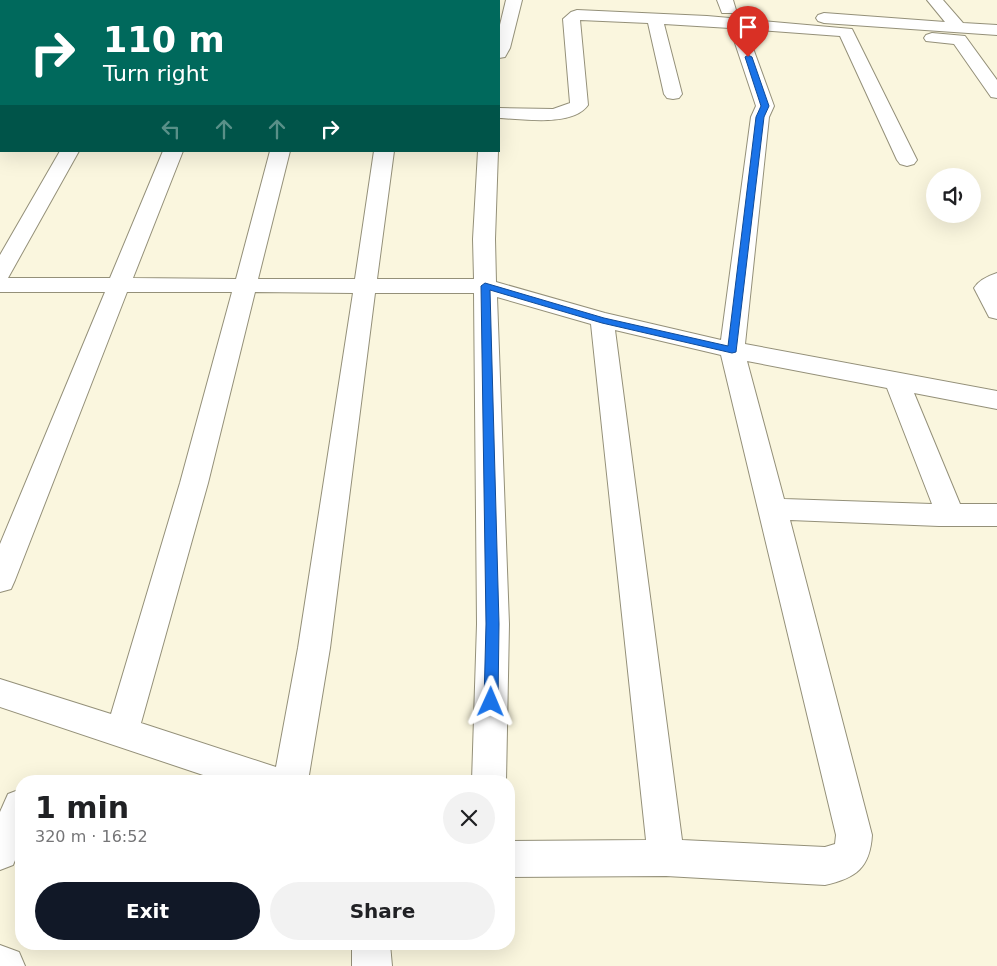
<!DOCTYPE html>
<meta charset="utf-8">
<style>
body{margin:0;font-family:"DejaVu Sans",sans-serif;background:#f2f2f2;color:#202124;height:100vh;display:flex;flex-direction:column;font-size:19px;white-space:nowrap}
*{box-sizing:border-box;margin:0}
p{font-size:16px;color:#757577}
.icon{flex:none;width:28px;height:28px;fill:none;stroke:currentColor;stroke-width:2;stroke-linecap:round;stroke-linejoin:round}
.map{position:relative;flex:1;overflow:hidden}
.details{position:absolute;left:15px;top:775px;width:500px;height:175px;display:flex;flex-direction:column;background:#fff;border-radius:20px;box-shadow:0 5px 20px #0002}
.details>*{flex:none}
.banner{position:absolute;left:0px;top:0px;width:500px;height:152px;box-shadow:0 5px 20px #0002;background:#00695c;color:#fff;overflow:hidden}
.tools{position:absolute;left:926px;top:168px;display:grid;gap:10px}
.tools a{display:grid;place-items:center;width:55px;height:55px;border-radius:50%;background:#fff;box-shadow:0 5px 20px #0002;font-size:25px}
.pin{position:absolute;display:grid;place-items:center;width:42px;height:42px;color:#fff;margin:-51px -21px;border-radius:50% 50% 50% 0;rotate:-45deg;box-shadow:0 0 5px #0007}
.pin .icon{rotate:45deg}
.me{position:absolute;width:55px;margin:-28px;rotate:1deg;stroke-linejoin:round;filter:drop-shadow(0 0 4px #0008)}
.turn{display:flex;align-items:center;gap:18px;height:105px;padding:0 20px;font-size:22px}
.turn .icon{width:65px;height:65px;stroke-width:2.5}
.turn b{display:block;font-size:35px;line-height:42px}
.lanes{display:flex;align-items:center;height:48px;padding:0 20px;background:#0003;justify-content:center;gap:25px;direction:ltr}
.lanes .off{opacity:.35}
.round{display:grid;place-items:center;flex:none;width:52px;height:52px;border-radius:26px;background:#f2f2f2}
.summary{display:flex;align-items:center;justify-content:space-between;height:85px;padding:0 20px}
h1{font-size:30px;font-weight:700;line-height:38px}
.primary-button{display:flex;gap:10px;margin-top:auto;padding:10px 20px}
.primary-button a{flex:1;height:58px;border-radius:30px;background:#111827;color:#fff;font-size:20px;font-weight:700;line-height:58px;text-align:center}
.primary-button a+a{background:#f2f2f2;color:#202124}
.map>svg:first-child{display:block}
</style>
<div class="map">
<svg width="997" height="966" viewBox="0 0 997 966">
<rect width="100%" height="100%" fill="#faf6de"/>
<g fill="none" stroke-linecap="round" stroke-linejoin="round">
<defs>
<g id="minor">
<rect x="265" y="0" width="16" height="1"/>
<rect x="347" y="0" width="16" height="1"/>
<polygon points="506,0 522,0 510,48 505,57 499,58 499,29"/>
<polygon points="717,0 733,0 736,10 734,13 722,13"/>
<polygon points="927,0 943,0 963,23 997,25 997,35 824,23 818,21 816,18 818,15 824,13 945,22"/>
<path d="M577,10L707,16L852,29L917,160L914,164L907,166L900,164L897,160L840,36L746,29L774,106L769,117L745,344L997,391V409L914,393L960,504H997V526H939L790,520L872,835C870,868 856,878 825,885L666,876L509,877V841L646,840L591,324L497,297L509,624L506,781H472L477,624L474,293H375L330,648L308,781H221L0,707V679L111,714L180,483L232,292H127L15,580L11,589L0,592V544L105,292H0V255L60,151H79L8,278H110L163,151H183L133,278L236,279L270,151H290L258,279H355L374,151H394L377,279H474L473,239L478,151H498L495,239L496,282L605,313L721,340L751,117L756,106L730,28L664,24L682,94L679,98L673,99L667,98L664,94L648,23L580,20L588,105C573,127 522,119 499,118V108L553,109L570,103L563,19L571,12ZM255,292L353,293L298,648L276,767L141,723L208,483ZM615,330L721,355L836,835L835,844L825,847L682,840ZM747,361L887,388L932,504L784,499Z"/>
<polygon points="932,33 965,36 997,80 997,98 991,97 954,44 926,41 924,38 926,35"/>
<polygon points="1,111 1,123 0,124 0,112"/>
<path d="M997,273V319L989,317L974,288C979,280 988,276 997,273Z"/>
<polygon points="21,789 21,846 13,865 0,870 0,812 8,794"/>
<polygon points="352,944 390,944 392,966 352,966"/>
<polygon points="0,945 19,952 25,966 0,966"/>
</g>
</defs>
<use href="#minor" stroke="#949079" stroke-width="2"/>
<use href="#minor" fill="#fff" fill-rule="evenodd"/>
</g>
<polygon fill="#1a73e8" stroke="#114b97" points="748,55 752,57 769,106 764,117 736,352 732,353 602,323 490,290 499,624 498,702 496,707 491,708 486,707 484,702 486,624 481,286 485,283 604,318 728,346 756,117 761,106 745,57"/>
</svg>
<div class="tools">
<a><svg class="icon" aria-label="sound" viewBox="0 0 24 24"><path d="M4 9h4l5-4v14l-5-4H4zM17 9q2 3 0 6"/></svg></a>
</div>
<div class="pin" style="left:748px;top:57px;background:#d93025"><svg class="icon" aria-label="arrive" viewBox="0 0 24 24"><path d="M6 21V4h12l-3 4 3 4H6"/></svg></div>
<svg class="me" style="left:491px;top:702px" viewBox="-20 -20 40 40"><path d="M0-17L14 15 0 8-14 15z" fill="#1a73e8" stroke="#fff" stroke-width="4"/></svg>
<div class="banner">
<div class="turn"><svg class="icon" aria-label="right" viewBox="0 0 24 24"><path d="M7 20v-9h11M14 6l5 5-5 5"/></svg><div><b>110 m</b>Turn right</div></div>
<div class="lanes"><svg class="icon off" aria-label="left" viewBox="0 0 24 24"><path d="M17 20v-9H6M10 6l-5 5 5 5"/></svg><svg class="icon off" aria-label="ahead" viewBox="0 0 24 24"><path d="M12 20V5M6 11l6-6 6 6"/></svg><svg class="icon off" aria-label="ahead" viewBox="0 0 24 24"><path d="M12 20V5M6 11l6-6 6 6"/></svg><svg class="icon" aria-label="right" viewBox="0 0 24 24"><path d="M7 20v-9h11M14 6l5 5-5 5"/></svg></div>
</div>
<section class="details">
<div class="summary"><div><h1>1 min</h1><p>320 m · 16:52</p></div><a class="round"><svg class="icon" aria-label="close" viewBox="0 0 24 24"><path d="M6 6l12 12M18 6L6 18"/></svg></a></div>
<div class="primary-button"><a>Exit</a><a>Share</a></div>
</section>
</div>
